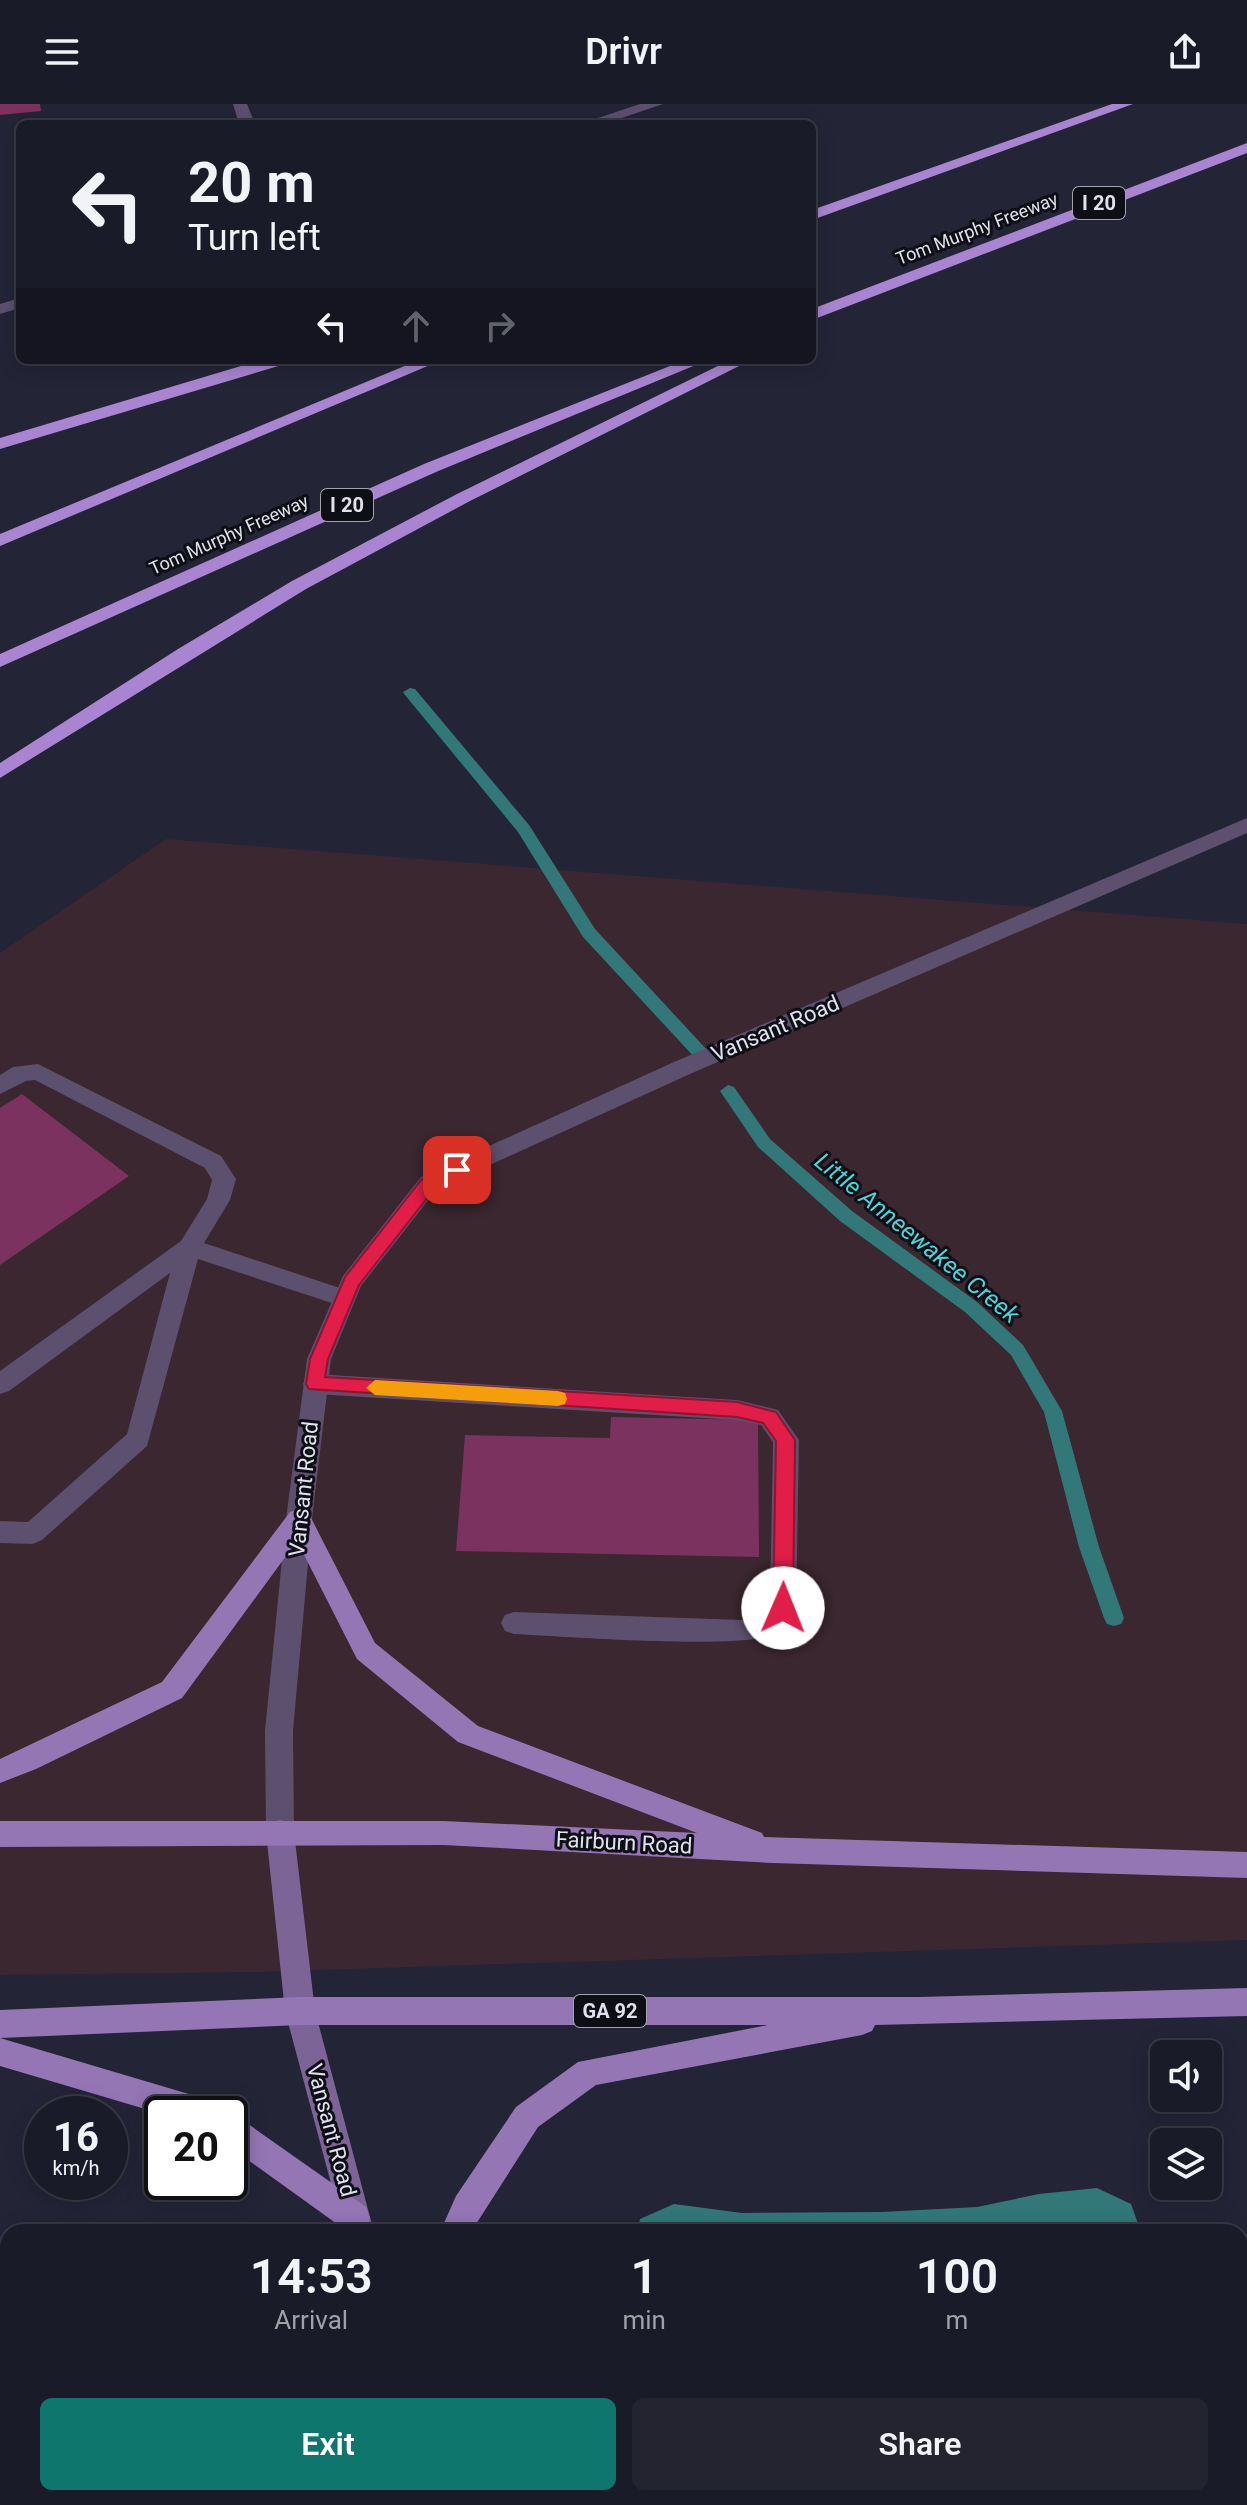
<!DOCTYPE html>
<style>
body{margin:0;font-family:Roboto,sans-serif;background:#232430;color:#f1f3f6;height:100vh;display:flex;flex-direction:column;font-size:30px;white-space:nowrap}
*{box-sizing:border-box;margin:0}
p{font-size:26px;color:#9fa1a8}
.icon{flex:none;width:44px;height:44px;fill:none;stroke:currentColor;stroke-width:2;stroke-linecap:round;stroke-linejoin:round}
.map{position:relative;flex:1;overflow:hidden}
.drawer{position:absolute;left:0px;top:2120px;width:1248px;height:282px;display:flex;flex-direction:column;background:#1a1b28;border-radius:24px 24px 0 0;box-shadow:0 4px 20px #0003,0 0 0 2px #383945}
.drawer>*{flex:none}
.hud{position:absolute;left:16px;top:16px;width:800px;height:244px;border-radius:12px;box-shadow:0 4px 20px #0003,0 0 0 2px #383945;background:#1a1b28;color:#f1f3f6;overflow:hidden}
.buttons{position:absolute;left:1150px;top:1936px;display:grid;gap:16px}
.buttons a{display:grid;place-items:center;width:72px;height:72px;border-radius:12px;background:#1a1b28;box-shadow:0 4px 20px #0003,0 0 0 2px #383945;font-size:40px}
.speed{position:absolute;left:24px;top:1992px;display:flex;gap:16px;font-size:40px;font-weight:700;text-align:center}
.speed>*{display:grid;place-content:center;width:104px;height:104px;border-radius:50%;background:#1a1b28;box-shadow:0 4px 20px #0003,0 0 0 2px #383945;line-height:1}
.speed small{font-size:20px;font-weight:400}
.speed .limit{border:4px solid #111;border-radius:12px;background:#fff;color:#111}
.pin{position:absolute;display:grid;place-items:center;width:68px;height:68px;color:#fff;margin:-34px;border-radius:16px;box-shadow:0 4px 12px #0006}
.me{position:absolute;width:88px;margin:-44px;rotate:1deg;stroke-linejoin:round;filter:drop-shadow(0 0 6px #0008)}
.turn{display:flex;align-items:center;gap:28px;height:168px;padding:0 40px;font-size:36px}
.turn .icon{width:104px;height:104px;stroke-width:2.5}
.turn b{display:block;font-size:56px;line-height:68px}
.lanes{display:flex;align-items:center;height:76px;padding:0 40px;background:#0003;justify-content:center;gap:40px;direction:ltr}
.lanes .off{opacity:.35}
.eta{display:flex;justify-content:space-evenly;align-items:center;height:136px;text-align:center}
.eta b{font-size:48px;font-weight:600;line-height:56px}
.action{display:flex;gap:16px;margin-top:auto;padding:16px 40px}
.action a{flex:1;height:92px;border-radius:12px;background:#0f766e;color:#fff;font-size:32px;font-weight:600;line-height:92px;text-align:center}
.action a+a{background:#232430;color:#f1f3f6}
header{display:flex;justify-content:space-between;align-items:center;height:104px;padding:0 40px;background:#1a1b28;font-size:36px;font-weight:600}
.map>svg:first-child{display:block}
</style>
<header><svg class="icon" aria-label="menu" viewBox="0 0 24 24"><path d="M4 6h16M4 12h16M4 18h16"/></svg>Drivr<svg class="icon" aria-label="share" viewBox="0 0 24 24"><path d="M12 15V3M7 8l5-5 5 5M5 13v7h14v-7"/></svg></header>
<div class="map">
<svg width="1247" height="2401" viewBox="0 0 1247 2401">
<rect width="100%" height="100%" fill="#232436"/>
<polygon fill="#3a272f" points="166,735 1247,820 1247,1836 258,1868 0,1871 0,849"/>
<g fill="#327879">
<polygon points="1097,2084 1131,2100 1141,2128 637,2128 640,2115 674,2100 742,2109 882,2108 977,2103 1039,2090"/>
<polygon points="1240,2316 1247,2325 1247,2401 784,2401 777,2394 1240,2394"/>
</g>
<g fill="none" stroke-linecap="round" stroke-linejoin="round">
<g fill="#327879" fill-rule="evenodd">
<polygon points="410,584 415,585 529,721 595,825 708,947 710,951 708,955 696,955 583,833 518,728 405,591 403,588"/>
<polygon points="728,981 734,983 770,1035 852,1107 977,1198 1023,1241 1062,1307 1099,1443 1124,1514 1121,1520 1114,1522 1107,1520 1104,1514 1079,1443 1044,1308 1011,1251 965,1208 840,1117 758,1043 720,987"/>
</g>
</g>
<g fill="#7c325e">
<polygon points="0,0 40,0 41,7 0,11"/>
<polygon points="22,990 129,1072 0,1161 0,1004"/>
<polygon points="611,1313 758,1316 759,1453 456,1447 465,1331 610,1334"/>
</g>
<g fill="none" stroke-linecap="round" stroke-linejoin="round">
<g fill="#5d4f6e" fill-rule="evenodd">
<polygon points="233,0 247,0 255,20 239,20"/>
<polygon points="640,0 663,0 604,20 580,20"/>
<polygon points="20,194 20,204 0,210 0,200"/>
<polygon points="38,960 221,1052 236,1075 230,1096 204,1139 352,1188 356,1194 352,1200 344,1203 198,1155 147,1342 42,1436 33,1440 0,1439 0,1417 28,1418 127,1330 170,1169 9,1287 0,1290 0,1267 181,1137 207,1095 212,1076 205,1064 35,976 26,977 0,990 0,971 13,963"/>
<path d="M315,1270L737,1296L778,1306L799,1336L796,1504C792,1512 786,1524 778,1529C753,1547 557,1532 514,1530L505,1527L501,1519L505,1511L514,1508L741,1516L761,1512L770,1501L773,1338L761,1321L737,1316L315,1290L306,1287L303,1280L306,1273Z"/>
</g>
<polygon fill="#5d4f6e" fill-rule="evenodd" points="1247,714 1247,729 690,970 437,1085 361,1182 331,1255 312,1415 293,1627 294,1728 290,1737 280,1740 270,1737 266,1728 265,1627 286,1415 307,1255 343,1172 421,1073 674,958"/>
<g fill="#7c6596" fill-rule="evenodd">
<polygon points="280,1716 290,1719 294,1728 315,1907 374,2128 344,2128 285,1907 266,1728 270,1719"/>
<polygon points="424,2394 456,2394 459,2401 425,2401"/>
</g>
<g fill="#9476b5" fill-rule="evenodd">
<polygon points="299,1405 308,1408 375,1539 478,1622 762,1729 764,1733 1247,1748 1247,1774 773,1759 444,1741 0,1743 0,1717 444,1717 697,1729 458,1638 357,1555 297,1437 182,1594 36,1665 0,1679 0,1655 162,1578 290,1408"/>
<polygon points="1247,1884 1247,1912 875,1921 872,1927 862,1931 596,1981 538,2023 471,2128 440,2128 456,2092 516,2003 578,1958 768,1921 300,1921 0,1934 0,1906 300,1893 920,1893"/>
<polygon points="0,1934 209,1996 220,2000 224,2010 162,2010 0,1962"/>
<polygon points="230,2010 241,2015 366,2103 370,2114 366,2125 358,2128 344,2125 230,2043"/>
</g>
<g fill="#a985d1" fill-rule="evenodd">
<polygon points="1112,0 1133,0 812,116 812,106"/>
<polygon points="1247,39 1247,49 812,216 812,205"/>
<polygon points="261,256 287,256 285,260 0,345 0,334"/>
<polygon points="419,256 442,256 0,442 0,430"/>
<polygon points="685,256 708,256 436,368 0,563 0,550 424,360"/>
<polygon points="730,256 751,256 470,397 306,485 0,674 0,659 178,545 292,477 457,390"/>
</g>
</g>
<polygon fill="#e11d48" stroke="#92132f" stroke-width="2" points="457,1060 466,1066 463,1071 435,1084 359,1181 328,1255 325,1273 737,1298 776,1308 795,1336 793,1504 790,1510 783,1513 776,1510 773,1504 776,1337 763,1319 737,1313 309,1285 306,1280 310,1255 345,1173 422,1075"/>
<polygon fill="#f59e0b" points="375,1276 558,1287 565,1289 567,1295 565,1300 558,1302 375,1291 366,1284"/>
<g text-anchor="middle" stroke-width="6" stroke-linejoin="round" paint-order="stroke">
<g font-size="18" fill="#e0e1ed" stroke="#0e0e16">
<text transform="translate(977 125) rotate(-21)" y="6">Tom Murphy Freeway</text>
<text transform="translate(229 431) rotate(-24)" y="6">Tom Murphy Freeway</text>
</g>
<g fill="#0e0e16" stroke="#a1a2ac" stroke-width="2">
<rect x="1073" y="83" width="52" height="32" rx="6"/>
<rect x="321" y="385" width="52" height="32" rx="6"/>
<rect x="574" y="1891" width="72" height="32" rx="6"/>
</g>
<g font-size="20" font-weight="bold" fill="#e0e1ed">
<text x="1099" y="106">I 20</text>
<text x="347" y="408">I 20</text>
<text x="610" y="1914">GA 92</text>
</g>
<g font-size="22" fill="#e0e1ed" stroke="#0e0e16">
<text transform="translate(775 924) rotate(-23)" y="8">Vansant Road</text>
<text transform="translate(303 1385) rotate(-84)" y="8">Vansant Road</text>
<text transform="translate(624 1738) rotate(3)" y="8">Fairburn Road</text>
<text transform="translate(332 2026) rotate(75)" y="8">Vansant Road</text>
</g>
<g font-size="24" font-style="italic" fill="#4bd6d7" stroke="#0e0e16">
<text transform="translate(917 1134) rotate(39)" y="8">Little Anneewakee Creek</text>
</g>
</g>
</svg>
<div class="buttons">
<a><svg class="icon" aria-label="sound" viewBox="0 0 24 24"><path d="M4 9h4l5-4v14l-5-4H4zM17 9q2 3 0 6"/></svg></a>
<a><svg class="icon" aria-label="layers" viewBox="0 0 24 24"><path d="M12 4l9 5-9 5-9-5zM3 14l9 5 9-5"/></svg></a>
</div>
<div class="speed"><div>16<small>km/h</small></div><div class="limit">20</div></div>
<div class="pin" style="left:457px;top:1066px;background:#d93025"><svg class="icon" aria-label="arrive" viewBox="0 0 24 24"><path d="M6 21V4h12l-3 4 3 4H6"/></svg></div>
<svg class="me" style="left:783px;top:1504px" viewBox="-20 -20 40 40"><circle r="19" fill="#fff"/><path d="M0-13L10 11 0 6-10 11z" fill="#e11d48"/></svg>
<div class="hud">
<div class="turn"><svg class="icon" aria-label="left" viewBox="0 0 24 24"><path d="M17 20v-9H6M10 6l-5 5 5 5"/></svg><div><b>20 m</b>Turn left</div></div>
<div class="lanes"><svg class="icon" aria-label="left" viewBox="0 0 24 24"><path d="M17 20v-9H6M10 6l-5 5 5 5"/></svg><svg class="icon off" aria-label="ahead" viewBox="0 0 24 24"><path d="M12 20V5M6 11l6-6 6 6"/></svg><svg class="icon off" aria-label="right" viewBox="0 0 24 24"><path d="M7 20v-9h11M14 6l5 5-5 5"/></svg></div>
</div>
<section class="drawer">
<div class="eta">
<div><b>14:53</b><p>Arrival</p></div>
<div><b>1</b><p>min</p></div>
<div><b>100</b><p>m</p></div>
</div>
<div class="action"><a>Exit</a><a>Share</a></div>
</section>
</div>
